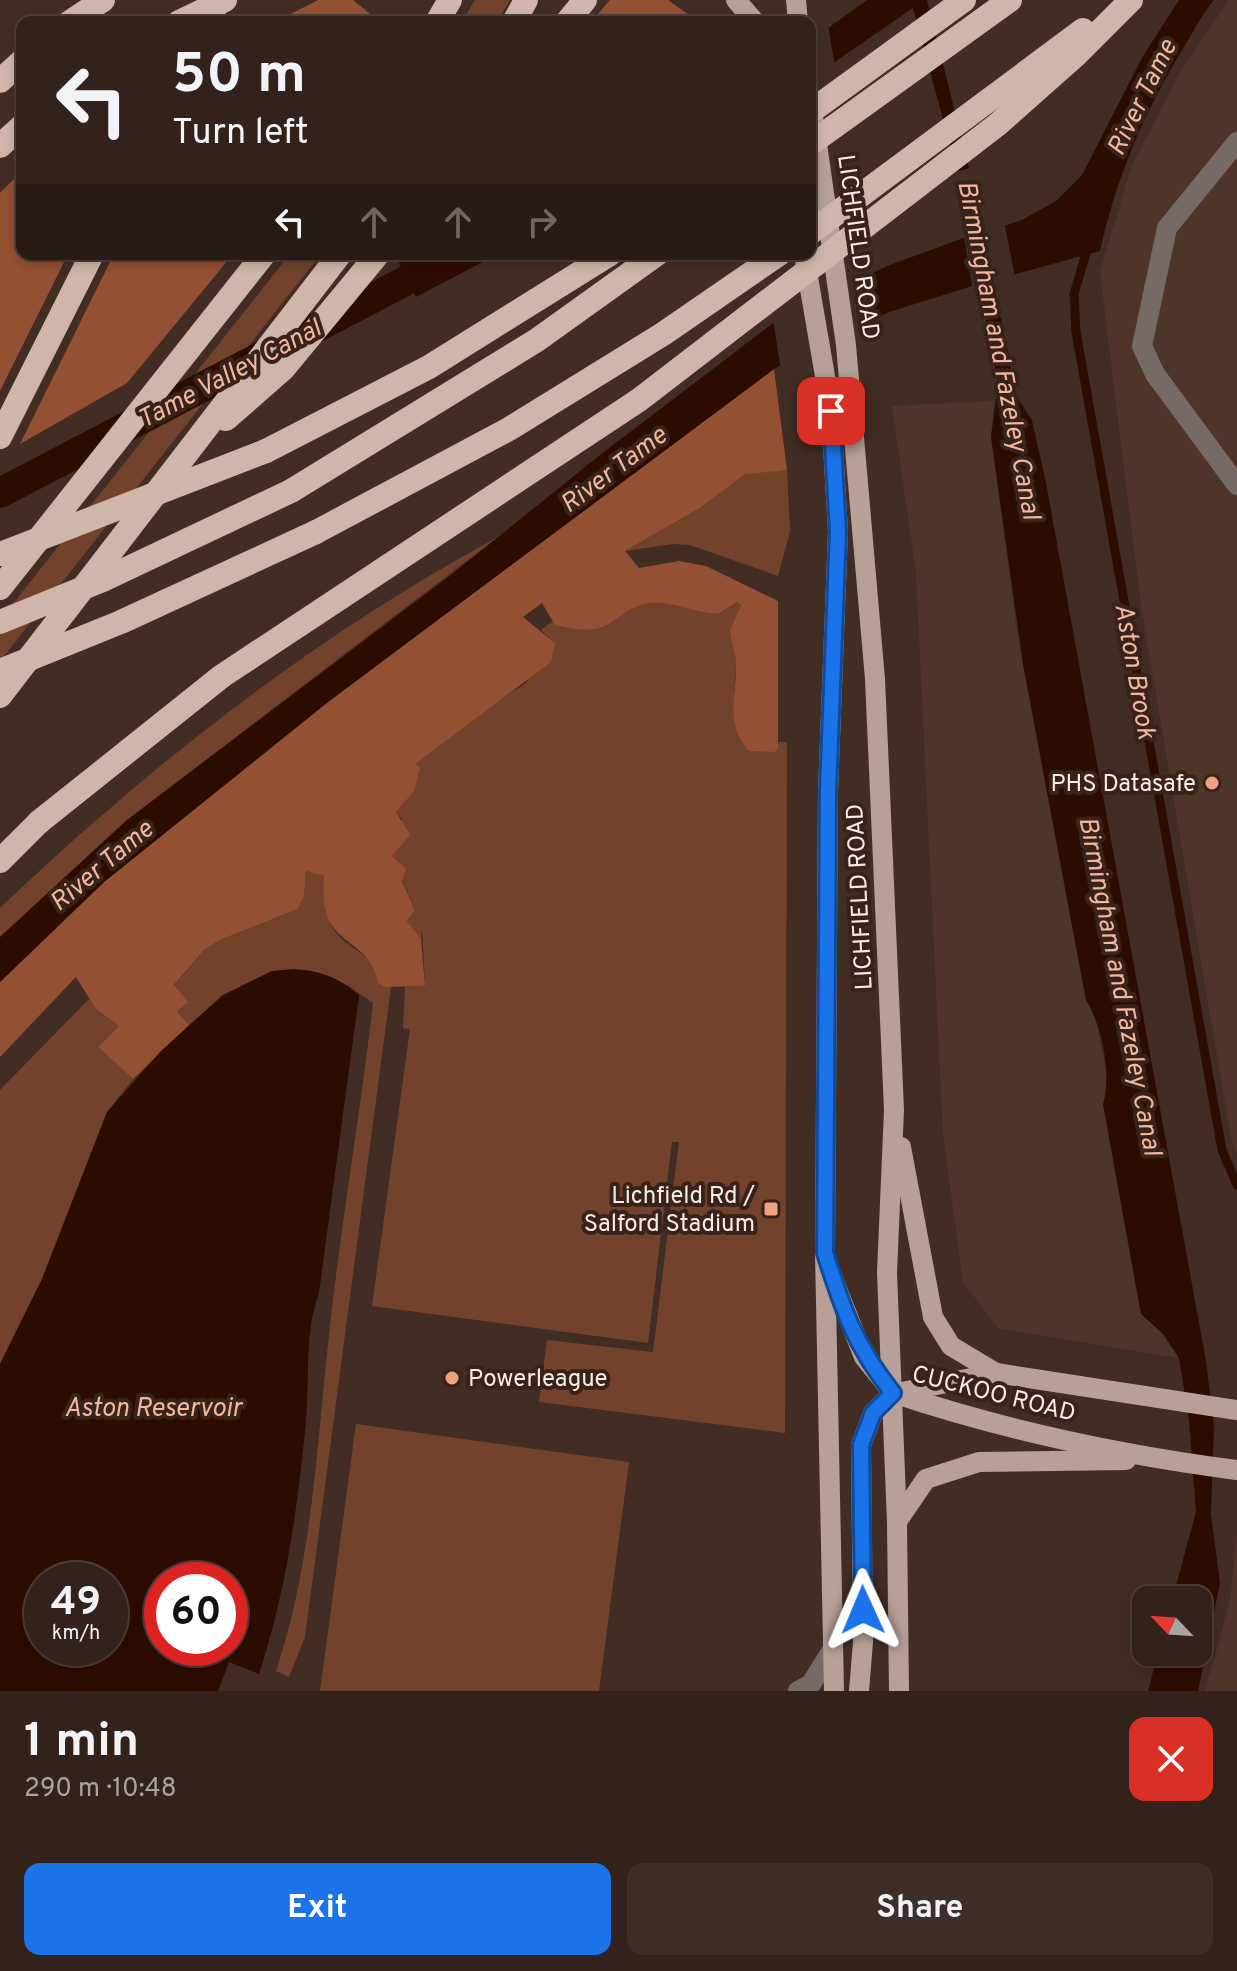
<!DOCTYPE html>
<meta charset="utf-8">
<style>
body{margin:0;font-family:Overpass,sans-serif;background:#3d2f28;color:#f1f3f6;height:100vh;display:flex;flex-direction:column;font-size:30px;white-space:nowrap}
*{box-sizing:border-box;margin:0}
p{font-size:26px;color:#a8a4a3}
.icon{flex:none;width:44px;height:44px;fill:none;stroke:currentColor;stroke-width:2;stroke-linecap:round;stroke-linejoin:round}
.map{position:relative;height:1691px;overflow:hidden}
.details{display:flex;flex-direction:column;background:#32221b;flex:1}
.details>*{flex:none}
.guide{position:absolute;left:16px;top:16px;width:800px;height:244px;border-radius:16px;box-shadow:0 4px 12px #0003,0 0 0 2px #4d3f3a;background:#32221b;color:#f1f3f6;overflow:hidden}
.needle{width:52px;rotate:295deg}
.controls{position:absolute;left:1132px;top:1586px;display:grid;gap:16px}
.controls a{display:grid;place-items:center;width:80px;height:80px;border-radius:16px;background:#32221b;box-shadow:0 4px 12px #0003,0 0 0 2px #4d3f3a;font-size:40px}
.speed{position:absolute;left:24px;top:1562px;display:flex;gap:16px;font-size:40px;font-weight:700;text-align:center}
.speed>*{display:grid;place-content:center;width:104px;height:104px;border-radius:50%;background:#32221b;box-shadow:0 4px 12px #0003,0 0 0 2px #4d3f3a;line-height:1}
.speed small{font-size:20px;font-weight:400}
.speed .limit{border:12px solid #d22;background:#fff;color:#111}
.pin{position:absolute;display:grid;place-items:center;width:68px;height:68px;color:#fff;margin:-34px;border-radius:16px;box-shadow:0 4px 12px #0006}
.me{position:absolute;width:88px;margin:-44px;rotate:359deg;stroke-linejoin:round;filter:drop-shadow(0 0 6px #0008)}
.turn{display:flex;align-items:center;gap:28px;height:168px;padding:0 24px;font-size:36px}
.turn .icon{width:104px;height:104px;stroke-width:2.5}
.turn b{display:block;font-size:56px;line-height:68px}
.lanes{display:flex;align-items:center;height:76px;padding:0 24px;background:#0003;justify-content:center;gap:40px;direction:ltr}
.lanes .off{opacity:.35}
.round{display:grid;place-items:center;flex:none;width:84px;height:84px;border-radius:16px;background:#3d2f28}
.overview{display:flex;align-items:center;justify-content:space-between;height:136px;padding:0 24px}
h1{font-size:48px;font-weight:700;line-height:60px}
.action{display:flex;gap:16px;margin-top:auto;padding:16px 24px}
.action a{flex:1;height:92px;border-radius:16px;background:#1a73e8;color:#fff;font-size:32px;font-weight:700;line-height:92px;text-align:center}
.action a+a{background:#3d2f28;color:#f1f3f6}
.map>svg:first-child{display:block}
</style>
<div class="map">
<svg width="1237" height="1691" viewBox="0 0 1237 1691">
<rect width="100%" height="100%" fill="#422d24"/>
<g fill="#4f3529">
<polygon points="1229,0 1237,0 1237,1153 1231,1138 1141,606 1100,272 1131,168 1179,74"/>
<polygon points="994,401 991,437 1016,626 1086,1000 1094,1012 1109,1086 1103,1104 1135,1284 1142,1314 1163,1334 1179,1358 998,1328 963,1282 943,1135 916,573 892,406"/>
<polygon points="1237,1532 1237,1691 1205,1691 1230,1601"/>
</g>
<g fill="#73422c">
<polygon points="475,0 510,0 497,22 462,22"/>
<polygon points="290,254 321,254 0,661 0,620"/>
<polygon points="787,470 790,531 778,576 690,545 673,544 625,551 700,508 745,473"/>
<path d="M498,537L127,820L0,937V908C149,766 316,635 498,537Z"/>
<path d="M737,602L741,605L730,630L736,664L734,696L778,748V742H787L785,1433L539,1402L547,1340L653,1352L679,1142H672L648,1343L372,1306L410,1029L403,1028L405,987L425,985L422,929L421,939L407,921L415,910L392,856L399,848L402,819L396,813C405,791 421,796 414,764L484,709L525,684L555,643L541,630L553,621L556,625L615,620L627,609L647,603H671L718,614Z"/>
<path d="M306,871L325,876C323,894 326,923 339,936C358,956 372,950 378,983L391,987L305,1637L289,1677L276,1671C314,1558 317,1435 331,1317C343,1212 361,1108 373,1003L347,985L223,995L189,1025L177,1011L174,986L204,950L220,940L298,909L304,896Z"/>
<polygon points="90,998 96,1009 119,1026 98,1047 133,1079 107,1112 42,1279 0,1364 0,1090"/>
<polygon points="356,1424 629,1462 599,1691 320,1691"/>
</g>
<g fill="#945032">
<polygon points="318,0 353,0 380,22 275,22"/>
<polygon points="610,0 668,0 699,22 591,22"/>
<polygon points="22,171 22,254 68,254 0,391 0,193"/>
<polygon points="114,254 233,254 127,383 20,444"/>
<path d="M774,369L787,470L745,474L700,508L625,551L639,568L679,561L706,566L778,601V748L775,752L749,751C725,724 736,699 736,667C736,655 731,642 730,630L741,605L737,602L718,614C695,613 674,601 650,603C628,605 618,622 599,628C586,632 569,628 555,625L542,603L523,617L555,643L551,662L415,764L420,768L414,791L396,812L410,835L392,856L406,869L402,881L415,910L407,921L421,939L425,986L385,987L378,983C368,931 317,953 324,876L306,871L304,896L298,909L220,940L204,950L174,985L188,1002L177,1011L189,1025L133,1079L98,1047L119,1026L96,1009L76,977L0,1057V982L104,882L328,702Z"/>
</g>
<g fill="#2d0c00" fill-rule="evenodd">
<path d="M867,0H927L985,232L1022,220L1056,201L1082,175L1143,56L1179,0H1214C1202,14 1194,31 1184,47C1144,112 1117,176 1100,251L994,280L1016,396L1032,420L1046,483L1206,1361L1214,1426L1211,1514L1220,1583L1198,1691H1148L1158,1652H1198V1600H1172L1196,1512L1189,1420L1179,1358L1163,1334L1141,1314L1103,1104C1112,1075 1102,1026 1086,1000L1023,664L991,437L998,383L979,284L889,312L774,369L328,702L104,882L0,982V937L127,820L451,575L600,455L772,324L887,266L969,236L957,171L913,8L810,79V41Z"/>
<polygon points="411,254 498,254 416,297 398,261"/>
<path d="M293,969C319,970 340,978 359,995L319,1293C304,1334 310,1377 306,1420C298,1507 286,1591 259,1674L229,1662L218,1691H0V1364L42,1279L107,1112L161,1051L223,995L272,971ZM42,1580H110V1648H42ZM230,1580V1648H162V1580Z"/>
</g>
<g fill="#422d24">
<polygon points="828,25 835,67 810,83 810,36"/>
<polygon points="975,167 987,227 1004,222 1015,277 998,282 1005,316 982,321 976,289 973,290 953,172"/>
<polygon points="863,274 872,325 781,370 773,319"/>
</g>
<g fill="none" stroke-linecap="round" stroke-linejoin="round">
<polyline stroke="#2d0c00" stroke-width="9" points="1089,243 1074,294 1076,332 1222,1150 1237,1185"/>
<polyline stroke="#2d0c00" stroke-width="30" points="0,493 457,254"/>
<g stroke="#756a66" stroke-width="20">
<polyline points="1237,142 1167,228 1142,346 1155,374 1237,485"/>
<polyline points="798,1691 811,1684 832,1650"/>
</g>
<g stroke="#b7a097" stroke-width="20">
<polyline points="736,0 755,22"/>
<polyline points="796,0 798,22"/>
<polyline points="810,96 846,345 875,679 894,1110 887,1273 897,1523 899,1691"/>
<polyline points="804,254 831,411 838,531 828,791 825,1253 834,1691"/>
<polyline points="901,1147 933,1317 951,1346 996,1373"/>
<polyline points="831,1274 864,1357 893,1393"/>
<path d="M893,1393C1004,1430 1121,1455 1237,1470"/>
<polyline points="897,1393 996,1373 1237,1410"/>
<polyline points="898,1520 926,1479 979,1462 1126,1460"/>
<polyline points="859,1691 863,1642 861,1445 873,1413 893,1393"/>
</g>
<g stroke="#d0b5aa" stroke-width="24">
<polyline points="70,22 103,0"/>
<polyline points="179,22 225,0"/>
<polyline points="437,22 450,0"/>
<polyline points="514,22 526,0"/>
<polyline points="567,22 585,0"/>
<polyline points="0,81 22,61"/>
<polyline points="0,146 22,126"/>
<polyline points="226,419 283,369 378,254"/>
<polyline points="0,437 92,254"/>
<polyline points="266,451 429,367 610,254"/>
<polyline points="291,491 537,340 657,254"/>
<polyline points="316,532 509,429 663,334 779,254"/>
<polyline points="0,588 264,254"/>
<polyline points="0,696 340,254"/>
<polyline points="0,861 39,822"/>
</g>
<g stroke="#d0b5aa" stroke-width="24">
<polyline points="208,22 219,0"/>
<polyline points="810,112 964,0"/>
<polyline points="810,144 1010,0"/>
<polyline points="810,233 1083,30"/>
<polyline points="0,554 266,451"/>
<polyline points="0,622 103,580 291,491"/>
<polyline points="0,671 121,622 316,532"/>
<polyline points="39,822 222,676 639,400 997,125 1076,55 1131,0"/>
</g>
</g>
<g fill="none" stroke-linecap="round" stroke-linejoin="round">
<defs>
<path id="route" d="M831,411L838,531L828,791L825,1253C843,1310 855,1346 893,1393L873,1413L861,1445L863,1610"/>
</defs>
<use href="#route" stroke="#114b97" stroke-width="20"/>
<use href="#route" stroke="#1a73e8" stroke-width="14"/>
</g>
<g fill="#f2a17e" stroke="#38231b" stroke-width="3">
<circle cx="1212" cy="783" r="8"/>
<rect x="763" y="1201" width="16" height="16" rx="4"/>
<circle cx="452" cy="1378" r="8"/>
</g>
<g text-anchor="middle" stroke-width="8" stroke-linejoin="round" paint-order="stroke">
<g font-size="24" fill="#f8eae4" stroke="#38231b">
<text transform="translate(859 247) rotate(82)" y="8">LICHFIELD ROAD</text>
<text transform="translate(859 897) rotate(-93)" y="8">LICHFIELD ROAD</text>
<text transform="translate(994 1393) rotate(14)" y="8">CUCKOO ROAD</text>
</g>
<g font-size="24" fill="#f8eae4" stroke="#38231b" text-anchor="end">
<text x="1196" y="791">PHS Datasafe</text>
<text x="755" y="1203">Lichfield Rd /<tspan x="755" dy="28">Salford Stadium</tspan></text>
<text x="468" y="1386" text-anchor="start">Powerleague</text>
</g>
<g font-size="26" font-style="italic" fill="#f3b79d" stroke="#38231b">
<text transform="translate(1141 97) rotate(-64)" y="9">River Tame</text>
<text transform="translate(1000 350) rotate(79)" y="9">Birmingham and Fazeley Canal</text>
<text transform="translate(229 373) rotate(-28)" y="9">Tame Valley Canal</text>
<text transform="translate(613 469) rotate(-37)" y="9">River Tame</text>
<text transform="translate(1136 671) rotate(80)" y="9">Aston Brook</text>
<text transform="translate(101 865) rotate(-40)" y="9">River Tame</text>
<text transform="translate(1121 986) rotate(79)" y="9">Birmingham and Fazeley Canal</text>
<text x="153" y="1416">Aston Reservoir</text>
</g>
</g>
</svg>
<div class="controls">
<a><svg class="needle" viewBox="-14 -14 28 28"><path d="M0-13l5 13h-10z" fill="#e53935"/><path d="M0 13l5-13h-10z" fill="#a8a4a3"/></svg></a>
</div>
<div class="speed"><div>49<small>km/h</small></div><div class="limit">60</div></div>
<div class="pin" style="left:831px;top:411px;background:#d93025"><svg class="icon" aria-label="arrive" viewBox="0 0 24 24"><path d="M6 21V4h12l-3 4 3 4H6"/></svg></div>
<svg class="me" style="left:863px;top:1610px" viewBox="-20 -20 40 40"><path d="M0-17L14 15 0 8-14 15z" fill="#1a73e8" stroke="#fff" stroke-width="4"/></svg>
<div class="guide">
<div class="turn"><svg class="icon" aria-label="left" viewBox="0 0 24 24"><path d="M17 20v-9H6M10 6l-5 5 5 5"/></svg><div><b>50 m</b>Turn left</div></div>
<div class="lanes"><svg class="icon" aria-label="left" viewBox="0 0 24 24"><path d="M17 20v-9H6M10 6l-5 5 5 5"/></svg><svg class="icon off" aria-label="ahead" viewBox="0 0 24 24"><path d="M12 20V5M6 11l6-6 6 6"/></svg><svg class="icon off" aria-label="ahead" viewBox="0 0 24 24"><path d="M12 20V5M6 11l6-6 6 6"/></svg><svg class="icon off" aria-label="right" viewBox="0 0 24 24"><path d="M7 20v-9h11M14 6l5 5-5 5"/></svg></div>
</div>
</div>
<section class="details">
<div class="overview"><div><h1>1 min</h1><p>290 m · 10:48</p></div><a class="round" style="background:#d93025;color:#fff"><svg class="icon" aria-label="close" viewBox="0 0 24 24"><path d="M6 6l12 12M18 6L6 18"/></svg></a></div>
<div class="action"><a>Exit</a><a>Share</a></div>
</section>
